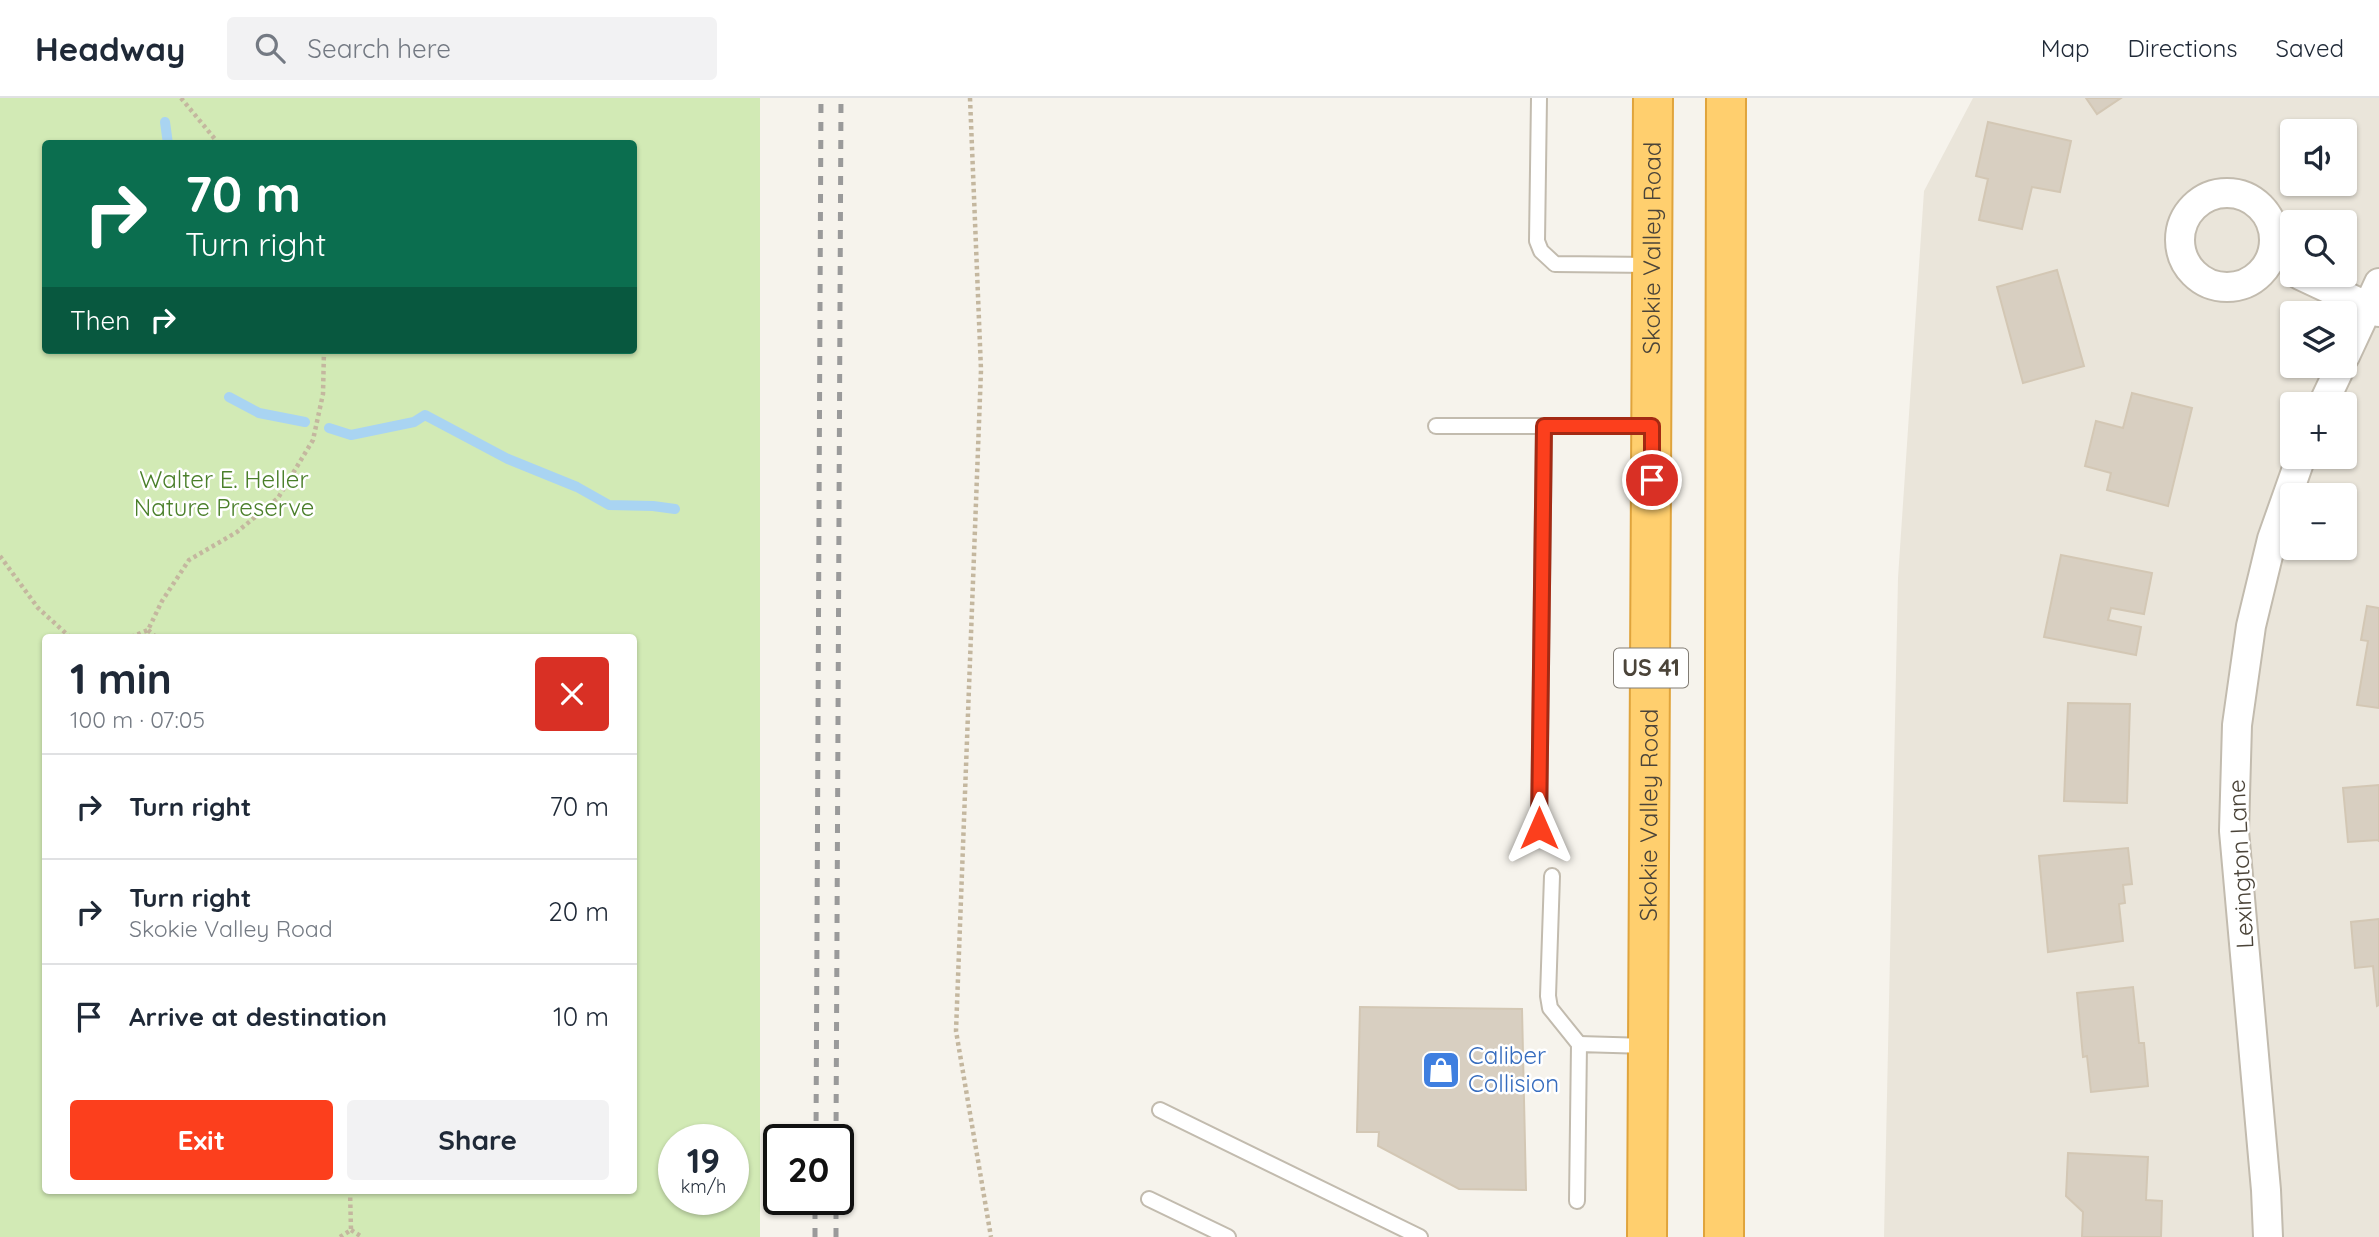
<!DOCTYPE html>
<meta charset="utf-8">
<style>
body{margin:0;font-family:Quicksand,sans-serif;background:#f2f2f3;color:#1f2937;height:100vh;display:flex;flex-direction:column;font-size:26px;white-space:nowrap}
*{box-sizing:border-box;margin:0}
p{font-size:23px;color:#747a83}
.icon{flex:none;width:38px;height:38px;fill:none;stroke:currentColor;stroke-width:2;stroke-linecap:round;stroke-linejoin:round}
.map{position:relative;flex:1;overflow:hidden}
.sheet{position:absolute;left:42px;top:536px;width:595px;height:560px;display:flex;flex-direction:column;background:#fff;border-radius:7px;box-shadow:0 2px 5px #0004}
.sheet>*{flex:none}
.hud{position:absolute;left:42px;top:42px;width:595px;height:214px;border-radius:7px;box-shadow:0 2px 5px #0004;background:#0b6e4f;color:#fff;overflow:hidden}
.fabs{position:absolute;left:2280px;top:21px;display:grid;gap:14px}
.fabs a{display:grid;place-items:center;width:77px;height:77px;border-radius:7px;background:#fff;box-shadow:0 2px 5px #0004;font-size:35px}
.speed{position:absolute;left:658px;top:1026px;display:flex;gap:14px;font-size:35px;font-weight:700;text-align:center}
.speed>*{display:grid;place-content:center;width:91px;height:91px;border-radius:50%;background:#fff;box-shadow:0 2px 5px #0004;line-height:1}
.speed small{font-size:18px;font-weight:400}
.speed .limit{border:4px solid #111;border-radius:10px;background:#fff;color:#111}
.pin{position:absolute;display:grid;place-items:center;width:60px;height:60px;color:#fff;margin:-30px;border:4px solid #fff;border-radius:50%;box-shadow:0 2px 7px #0007}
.me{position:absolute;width:77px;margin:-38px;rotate:0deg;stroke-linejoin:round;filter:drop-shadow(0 0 5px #0008)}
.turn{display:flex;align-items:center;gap:24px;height:147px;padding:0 28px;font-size:32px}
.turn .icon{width:91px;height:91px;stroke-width:2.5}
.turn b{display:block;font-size:49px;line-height:60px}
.then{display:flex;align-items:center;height:66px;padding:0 28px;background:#0003;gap:14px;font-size:26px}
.round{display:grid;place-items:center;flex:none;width:74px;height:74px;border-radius:7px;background:#f2f2f3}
.summary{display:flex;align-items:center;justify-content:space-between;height:119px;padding:0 28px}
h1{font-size:42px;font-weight:700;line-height:52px}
.primary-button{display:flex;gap:14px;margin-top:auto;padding:14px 28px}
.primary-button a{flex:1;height:80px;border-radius:7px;background:#fc3f1d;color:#fff;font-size:28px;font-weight:700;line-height:80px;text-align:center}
.primary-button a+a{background:#f2f2f3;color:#1f2937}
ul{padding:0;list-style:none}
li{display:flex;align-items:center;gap:21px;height:105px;padding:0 28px;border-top:2px solid #e0e1e3}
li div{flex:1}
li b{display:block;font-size:26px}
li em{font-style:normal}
header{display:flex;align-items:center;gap:42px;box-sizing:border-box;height:98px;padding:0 35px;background:#fff;border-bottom:2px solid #e0e1e3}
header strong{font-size:33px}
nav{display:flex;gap:38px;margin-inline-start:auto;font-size:24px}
.search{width:490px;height:63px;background:#f2f2f3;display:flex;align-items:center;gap:18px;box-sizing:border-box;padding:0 24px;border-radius:7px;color:#747a83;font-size:26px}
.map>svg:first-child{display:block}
</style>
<header>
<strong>Headway</strong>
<div class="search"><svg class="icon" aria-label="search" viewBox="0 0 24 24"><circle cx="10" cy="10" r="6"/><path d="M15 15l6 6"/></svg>Search here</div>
<nav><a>Map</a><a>Directions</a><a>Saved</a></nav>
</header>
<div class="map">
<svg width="2379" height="1139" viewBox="0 0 2379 1139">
<rect width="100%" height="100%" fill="#f6f3ec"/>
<path fill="#eae5da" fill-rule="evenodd" d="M1973,0H2379V1139H1884L1898,480L1924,93ZM2292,33H2345V86H2292ZM2292,124H2345V177H2292ZM2292,215H2345V268H2292ZM2292,306H2345V359H2292ZM2292,397H2345V450H2292Z"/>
<path fill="#d2eab5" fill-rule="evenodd" d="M0,0H760V1139H0ZM46,46H634V252H46ZM46,539H634V1092H46ZM674,1041H733V1101H674Z"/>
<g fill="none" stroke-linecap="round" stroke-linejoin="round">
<g stroke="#a9d4f2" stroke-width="10">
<polyline points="165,24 168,46"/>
<polyline points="229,299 259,315 305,324"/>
<polyline points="329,330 351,337 414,324 425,317 508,361 577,389 609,407 653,408 675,411"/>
</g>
</g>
<g fill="#d8cfc1" stroke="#d3c7b4" stroke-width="2">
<polygon points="2086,0 2121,0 2097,16"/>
<polygon points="1988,24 2071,43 2060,94 2032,89 2022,131 1979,122 1988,81 1976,78"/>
<polygon points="2057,172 2084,268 2023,285 1997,189"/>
<polygon points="2132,295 2192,310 2168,408 2107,392 2111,375 2085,368 2096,323 2123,330"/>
<polygon points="2061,457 2152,475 2144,516 2111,510 2108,522 2141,529 2136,557 2044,539"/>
<polygon points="2367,508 2379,510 2379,610 2357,607 2368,543 2361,542"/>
<polygon points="2068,605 2130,606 2127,705 2064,703"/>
<polygon points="2379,687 2379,744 2379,742 2348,744 2343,690"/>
<polygon points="2128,750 2132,786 2123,787 2125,805 2119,806 2123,843 2048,854 2039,758"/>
<polygon points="2379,821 2379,907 2377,908 2373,868 2355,870 2351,824"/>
<polygon points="2133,889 2139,945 2144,945 2148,988 2091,994 2087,958 2083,959 2077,895"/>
<polygon points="1360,909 1522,911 1526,1092 1459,1091 1378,1048 1379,1034 1357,1034"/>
<polygon points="2068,1055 2148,1059 2146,1102 2162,1103 2161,1139 2082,1139 2083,1114 2066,1098"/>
</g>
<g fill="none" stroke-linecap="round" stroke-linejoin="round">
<defs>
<g id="lane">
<polyline points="1539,0 1537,143 1541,153 1555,166 1652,167"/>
<polyline points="1436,328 1651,328"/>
<polyline points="1539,730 1544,328"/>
<polyline points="1552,778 1548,898 1550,910 1579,946"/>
<polyline points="1160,1012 1420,1139"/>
<polyline points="1149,1101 1228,1139"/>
<polyline points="1577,1103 1579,946 1647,948"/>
</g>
<g id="street">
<circle cx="2227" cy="142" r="47"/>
<polyline points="2300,177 2379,214"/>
<polyline points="2345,258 2379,185"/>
<polyline points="2323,306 2341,268"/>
<polyline points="2268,1139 2266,1092 2234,733 2237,627 2251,528 2272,441 2301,359"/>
</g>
<g id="highway">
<path id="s1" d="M1647,1139L1653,0"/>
<polyline points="1724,1139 1726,0"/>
</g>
</defs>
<use href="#lane" stroke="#c2bbae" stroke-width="18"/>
<use href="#street" stroke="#c2bbae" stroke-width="32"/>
<use href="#highway" stroke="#e0a43c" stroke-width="42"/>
<g stroke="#c4b79f" stroke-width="4.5" stroke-dasharray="3.5 3.5" stroke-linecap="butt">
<polyline points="181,0 219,46"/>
<polyline points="970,0 981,272 956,933 991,1139"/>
<polyline points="0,458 38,510 70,539"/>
<polyline points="148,532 156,539"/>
<polyline points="131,539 148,532 162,503 189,462 237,434 278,400 313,342 323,296 324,252"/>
<polyline points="351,1132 362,1139"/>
<polyline points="340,1139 351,1132 350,1092"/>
</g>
<use href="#lane" stroke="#fff" stroke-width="14"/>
<use href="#street" stroke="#fff" stroke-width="28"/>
<use href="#highway" stroke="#ffcf6e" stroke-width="38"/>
<g stroke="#9a9a9a" stroke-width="5" stroke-dasharray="9 9" stroke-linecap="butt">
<polyline points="816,1041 821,0"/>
<polyline points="836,1041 841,0"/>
<polyline points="815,1139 815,1101"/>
<polyline points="836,1139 836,1101"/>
</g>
</g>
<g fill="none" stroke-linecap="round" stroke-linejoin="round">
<defs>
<polyline id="route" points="1539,730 1544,328 1652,328 1652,382"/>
</defs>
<use href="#route" stroke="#a42913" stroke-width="18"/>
<use href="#route" stroke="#fc3f1d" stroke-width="12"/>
</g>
<defs>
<symbol id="shop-square" viewBox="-11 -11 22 22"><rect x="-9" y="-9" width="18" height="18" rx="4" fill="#3f7fe0" stroke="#fff"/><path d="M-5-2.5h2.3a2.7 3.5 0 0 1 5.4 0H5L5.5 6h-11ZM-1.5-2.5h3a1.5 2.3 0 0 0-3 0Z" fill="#fff"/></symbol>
</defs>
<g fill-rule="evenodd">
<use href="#shop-square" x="1419" y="950" width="44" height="44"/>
</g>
<g text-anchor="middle" stroke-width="5" stroke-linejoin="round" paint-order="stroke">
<rect fill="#fff" stroke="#817c74" stroke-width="2" x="1614" y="550.5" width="74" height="39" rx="5"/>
<g font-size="23" font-weight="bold" fill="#4b4439">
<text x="1651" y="578">US 41</text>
</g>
<g font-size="24" fill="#4b4439" stroke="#fff">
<text dy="8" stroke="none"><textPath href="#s1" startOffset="989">Skokie Valley Road</textPath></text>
<text dy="8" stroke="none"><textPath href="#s1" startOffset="422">Skokie Valley Road</textPath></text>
<text transform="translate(2241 766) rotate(-93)" y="8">Lexington Lane</text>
</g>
<g font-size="24" fill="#4a7f2a" stroke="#fff">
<text x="224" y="390">Walter E. Heller<tspan x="224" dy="28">Nature Preserve</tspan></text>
</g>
<g font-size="24" fill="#366cbe" stroke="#fff" text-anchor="start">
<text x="1468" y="966">Caliber<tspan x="1468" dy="28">Collision</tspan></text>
</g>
</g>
</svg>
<div class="fabs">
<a><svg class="icon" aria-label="sound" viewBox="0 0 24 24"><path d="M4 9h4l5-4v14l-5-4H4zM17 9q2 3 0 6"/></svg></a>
<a><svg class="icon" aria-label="search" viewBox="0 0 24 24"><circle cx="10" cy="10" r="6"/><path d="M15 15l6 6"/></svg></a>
<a><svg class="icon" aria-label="layers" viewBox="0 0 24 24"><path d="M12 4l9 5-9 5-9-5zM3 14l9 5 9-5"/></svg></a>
<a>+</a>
<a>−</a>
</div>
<div class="speed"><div>19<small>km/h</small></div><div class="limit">20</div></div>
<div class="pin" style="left:1652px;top:382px;background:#d93025"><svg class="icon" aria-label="arrive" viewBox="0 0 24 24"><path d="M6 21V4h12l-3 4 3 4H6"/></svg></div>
<svg class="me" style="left:1539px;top:730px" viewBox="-20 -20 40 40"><path d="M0-17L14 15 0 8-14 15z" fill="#fc3f1d" stroke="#fff" stroke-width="4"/></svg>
<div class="hud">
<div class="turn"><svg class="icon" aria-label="right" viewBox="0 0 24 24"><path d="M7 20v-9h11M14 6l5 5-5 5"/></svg><div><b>70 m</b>Turn right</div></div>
<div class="then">Then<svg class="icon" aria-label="right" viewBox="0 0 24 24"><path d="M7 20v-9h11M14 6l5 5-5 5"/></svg></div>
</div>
<section class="sheet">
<div class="summary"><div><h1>1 min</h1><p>100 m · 07:05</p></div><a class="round" style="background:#d93025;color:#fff"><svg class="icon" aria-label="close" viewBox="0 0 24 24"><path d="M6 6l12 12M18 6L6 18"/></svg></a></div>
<ul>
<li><svg class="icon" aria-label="right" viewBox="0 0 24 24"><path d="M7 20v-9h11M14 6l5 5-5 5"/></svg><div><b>Turn right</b></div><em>70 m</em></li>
<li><svg class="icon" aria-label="right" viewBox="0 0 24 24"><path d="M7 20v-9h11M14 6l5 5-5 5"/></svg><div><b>Turn right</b><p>Skokie Valley Road</p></div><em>20 m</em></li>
<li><svg class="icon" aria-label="arrive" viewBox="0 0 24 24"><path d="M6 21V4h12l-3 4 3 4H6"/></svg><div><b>Arrive at destination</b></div><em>10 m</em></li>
</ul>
<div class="primary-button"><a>Exit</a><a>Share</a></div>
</section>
</div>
